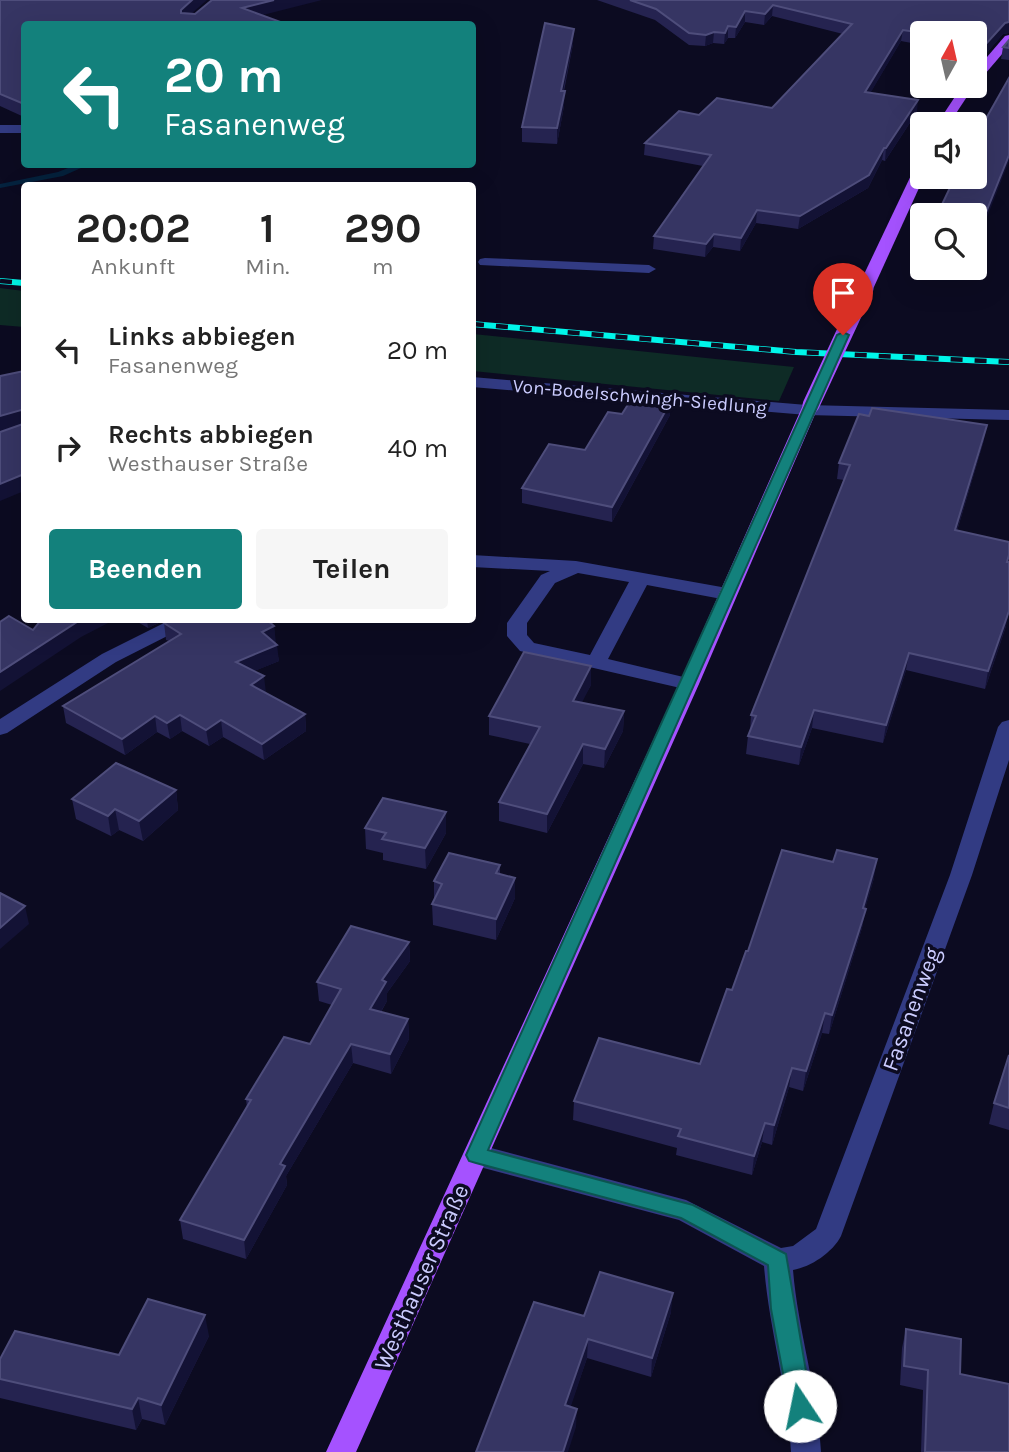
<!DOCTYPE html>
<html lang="de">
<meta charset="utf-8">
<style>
body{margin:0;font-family:Karla,sans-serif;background:#f6f6f6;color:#222;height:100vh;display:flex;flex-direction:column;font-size:26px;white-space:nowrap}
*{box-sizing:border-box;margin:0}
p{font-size:23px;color:#767676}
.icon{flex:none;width:38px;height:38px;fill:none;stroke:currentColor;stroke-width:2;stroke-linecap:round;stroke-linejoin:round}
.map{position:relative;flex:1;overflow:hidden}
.details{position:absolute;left:21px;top:182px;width:455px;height:441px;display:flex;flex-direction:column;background:#fff;border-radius:7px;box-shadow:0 7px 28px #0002}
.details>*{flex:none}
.top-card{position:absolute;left:21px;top:21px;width:455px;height:147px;border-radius:7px;box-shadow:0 7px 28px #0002;background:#13817c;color:#fff;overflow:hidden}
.needle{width:46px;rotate:8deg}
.controls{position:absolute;left:910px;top:21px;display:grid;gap:14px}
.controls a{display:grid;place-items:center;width:77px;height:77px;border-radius:7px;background:#fff;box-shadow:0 7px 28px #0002;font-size:35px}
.pin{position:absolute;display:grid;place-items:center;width:60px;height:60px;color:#fff;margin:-72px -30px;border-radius:50% 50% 50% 0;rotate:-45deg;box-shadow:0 0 7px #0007}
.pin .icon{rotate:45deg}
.me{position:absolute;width:77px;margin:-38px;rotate:349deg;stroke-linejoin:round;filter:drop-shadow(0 0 5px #0008)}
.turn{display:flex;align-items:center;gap:24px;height:147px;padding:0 28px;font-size:32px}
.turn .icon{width:91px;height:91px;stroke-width:2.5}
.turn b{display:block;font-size:49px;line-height:60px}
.eta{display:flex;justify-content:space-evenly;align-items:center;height:119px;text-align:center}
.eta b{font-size:42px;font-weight:700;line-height:49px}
.action{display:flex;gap:14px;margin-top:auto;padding:14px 28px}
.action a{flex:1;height:80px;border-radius:7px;background:#13817c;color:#fff;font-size:28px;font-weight:700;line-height:80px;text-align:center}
.action a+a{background:#f6f6f6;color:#222}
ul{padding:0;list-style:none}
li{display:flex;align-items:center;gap:21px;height:98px;padding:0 28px}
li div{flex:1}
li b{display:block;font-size:26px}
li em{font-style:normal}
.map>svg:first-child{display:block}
</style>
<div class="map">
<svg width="1009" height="1452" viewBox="0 0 1009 1452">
<rect width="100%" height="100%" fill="#0c0b21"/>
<g fill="#0e2b26">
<polygon points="0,288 24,291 24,327 0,325"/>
<polygon points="473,334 794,367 779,401 473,371"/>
</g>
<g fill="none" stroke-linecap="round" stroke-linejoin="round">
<polygon fill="#05233f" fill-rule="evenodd" points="78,164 90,164 63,176 0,188 0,184 58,172"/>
<g fill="#323b83" fill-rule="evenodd">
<rect x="0" y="125" width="24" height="8"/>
<polygon points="485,258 649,265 656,269 649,273 480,265 478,262 480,259"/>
<polygon points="472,377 807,405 1009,410 1009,420 807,415 472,387"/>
<path d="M472,555L576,561L727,588L737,594L727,600L647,585L608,659L696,680L699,684L696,688L689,690L520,651L507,636V623L541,575L550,571L472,567ZM578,573L629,582L590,655L534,643L527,635V623L555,583Z"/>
<polygon points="170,620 194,620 191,624 116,662 7,733 0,735 0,719 102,654"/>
<path d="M1009,720V760L972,875L841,1236C833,1252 811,1267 793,1270C798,1331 818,1391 821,1452H791C788,1390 769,1329 764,1266L679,1220L476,1166L467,1163L463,1155L467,1147L476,1144L686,1200L781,1248L793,1246L816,1229L950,875L998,727L1002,722Z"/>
</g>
<g fill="#a552ff" fill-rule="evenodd">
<polygon points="1009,35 1009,46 979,81 975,82 975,71 1005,36"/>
<polygon points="962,86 974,86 949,124 937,124"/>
<polygon points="922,163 924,177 873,289 865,294 860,292 857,289 915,167"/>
<polygon points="811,400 819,405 699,684 356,1452 326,1452 679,684 803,405"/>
</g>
<defs>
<g id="rail">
<polyline points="0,281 24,283"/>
<polyline points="472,324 796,352 1009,362"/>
</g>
</defs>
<use href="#rail" stroke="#00f6ea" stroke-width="6"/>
<use href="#rail" stroke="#0c0b21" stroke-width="4.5" stroke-dasharray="12" stroke-linecap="butt"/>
<polyline stroke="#a552ff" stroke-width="17" points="811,405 865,289"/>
</g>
<g fill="#252350">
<polygon points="0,0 192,14 262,15 24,24 24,117 0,106"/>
<polygon points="597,0 1009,0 1009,33 1003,34 984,56 975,54 975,33 922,33 922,45 901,41 870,93 917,112 885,161 882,160 868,188 798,229 756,223 740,251 713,247 705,257 653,249 654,236 703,166 644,155 645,143 699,115 772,108 843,34 772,16 764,25 745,22 735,38 728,38 724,44 713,43 705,46 689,45 655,20"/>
<polygon points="1009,40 1009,60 1001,59 1003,47"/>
<polygon points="573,44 564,91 564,106 557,144 522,142 522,127"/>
<polygon points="922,249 922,268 967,268 963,276 917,269 919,256"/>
<polygon points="622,414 670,415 612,522 522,503 522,488 585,450"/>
<polygon points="984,440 957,531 1006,626 985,689 906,670 883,743 812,728 799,765 746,754 748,736 750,732 751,715 844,480 837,479 839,463"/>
<polygon points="472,554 475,596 475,611 472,611"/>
<polygon points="134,620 165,620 148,628"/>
<polygon points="164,623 274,626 275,643 279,661 254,671 265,693 305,714 306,731 264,760 223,737 209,746 182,731 170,739 157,732 125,755 66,723 63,706 169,641 166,640"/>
<polygon points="591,685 581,702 624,711 623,731 604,768 583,764 547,833 499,821 499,802 530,744 489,735 489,716"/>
<polygon points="176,790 178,810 143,841 119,830 111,836 76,819 72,799"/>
<polygon points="446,812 446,833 426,869 383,860 383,853 366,849 365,828"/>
<polygon points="500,865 500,874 515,898 496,940 433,925 432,904 434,900 434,881"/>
<polygon points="874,878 865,908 862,928 829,1034 822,1033 803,1091 789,1087 772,1145 762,1142 752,1175 676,1155 677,1148 573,1120 574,1101 700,1064 748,951"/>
<polygon points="409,942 410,961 387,993 387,1001 381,1012 408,1019 409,1039 391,1074 353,1063 286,1176 287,1185 246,1259 183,1239 180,1220 247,1108 246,1099 310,1044 332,1005 319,1001 317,982"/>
<polygon points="1009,1055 1009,1130 989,1124 994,1103"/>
<polygon points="671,1312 651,1377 587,1358 570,1407 576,1427 476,1452 584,1316"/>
<polygon points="906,1329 960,1374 1009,1452 921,1452 923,1390 900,1385 902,1348"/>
<polygon points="209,1336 165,1425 142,1419 136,1430 0,1398 0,1359 119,1355"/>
</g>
<g fill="#131235">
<polygon points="192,0 207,0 182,22 181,10"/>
<polygon points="274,0 322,0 243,20 242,8"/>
<polygon points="773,5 772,16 764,25 765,14"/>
<polygon points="745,11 745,22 735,38 736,27"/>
<polygon points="1009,22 1009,33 1003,34 984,56 986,44 1005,23"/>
<polygon points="728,26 728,38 724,44 725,33"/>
<polygon points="574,29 573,44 560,106 561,91"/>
<polygon points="903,30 901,41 864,104 865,92"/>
<polygon points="714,32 713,43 705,46 706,35"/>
<polygon points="565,91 564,106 557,144 557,128"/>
<polygon points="918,100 917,112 885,161 886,148"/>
<polygon points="884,148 882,160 868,188 798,229 800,216"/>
<polygon points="1009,155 1009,161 975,248 975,240"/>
<polygon points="757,210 756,223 740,251 741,238"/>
<polygon points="714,234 713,247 705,257 706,244"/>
<polygon points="671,401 670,415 612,522 612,507"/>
<polygon points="21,410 23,425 0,433 0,416"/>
<polygon points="987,425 984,440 952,547 955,530"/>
<polygon points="24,474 24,491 0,501 0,484"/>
<polygon points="1009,611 1006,626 985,689 988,671"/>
<polygon points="80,620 114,620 81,637 0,691 0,672"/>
<polygon points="147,620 165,620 148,628"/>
<polygon points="274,626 276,643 264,648 262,632"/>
<polygon points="277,645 279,661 238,678 236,662"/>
<polygon points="909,653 906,670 883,743 886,725"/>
<polygon points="591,666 591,685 573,720 573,701"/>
<polygon points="264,676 266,693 251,685"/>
<polygon points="814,710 812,728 799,765 801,747"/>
<polygon points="624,711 623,731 604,768 605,749"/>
<polygon points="305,714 306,731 264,760 262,744"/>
<polygon points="180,715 182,731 170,739 167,723"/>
<polygon points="155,716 157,732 125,755 122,739"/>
<polygon points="221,720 223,737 209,746 206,730"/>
<polygon points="583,744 583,764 547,833 547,814"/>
<polygon points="176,790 178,810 143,841 139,821"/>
<polygon points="115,809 119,830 111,836 108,816"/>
<polygon points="446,812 446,833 426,869 425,848"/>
<polygon points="877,859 874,878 860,927 863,908"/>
<polygon points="515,878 515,898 496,940 496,919"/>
<polygon points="25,906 29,924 0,949 0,928"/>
<polygon points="866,909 862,928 829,1034 832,1015"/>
<polygon points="409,942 410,961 387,993 387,1001 371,1028 370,1009 382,980"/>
<polygon points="825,1013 822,1033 803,1091 806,1071"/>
<polygon points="408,1019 409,1039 391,1074 390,1054"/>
<polygon points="351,1044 353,1063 286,1176 287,1185 246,1259 244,1240 280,1164"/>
<polygon points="792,1068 789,1087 772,1145 774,1125"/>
<polygon points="765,1123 762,1142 752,1175 754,1156"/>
<polygon points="673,1293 671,1312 651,1377 652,1358"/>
<polygon points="205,1315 209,1336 165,1425 161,1405"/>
<polygon points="588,1339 587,1358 565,1424 565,1405"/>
<polygon points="138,1398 142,1419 136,1430 132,1409"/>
<polygon points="577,1409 576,1427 568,1452 563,1452"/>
</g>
<g fill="#363563" stroke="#4e4d7b" stroke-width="2">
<polygon points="0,0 192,0 181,10 181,13 195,14 212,0 274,0 242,8 278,21 267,24 24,24 24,104 0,94"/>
<polygon points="630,0 1009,0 1009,22 1005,23 986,44 975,42 975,33 923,33 903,30 865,92 918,100 886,148 884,148 869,175 800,216 757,210 741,238 714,234 706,244 654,236 711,155 645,143 679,111 699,115 717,98 772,108 852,24 773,5 765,14 745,11 736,27 728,26 725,33 714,32 706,35 689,33 656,9"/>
<polygon points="545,23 574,29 561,91 565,91 557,128 522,127"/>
<polygon points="1009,40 1009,48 1003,47"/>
<polygon points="1009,78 1009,155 975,240 975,215 937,215 955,177 975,177 975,138"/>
<polygon points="24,371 24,474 0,484 0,432 23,424 24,413 21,410 0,416 0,376"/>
<polygon points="634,395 671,401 612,507 522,488 549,444 585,450 608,412 622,414"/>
<polygon points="872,408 987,425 955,530 1009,542 1009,555 1007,562 1009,562 1009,611 988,671 909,653 886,725 814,710 801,747 748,736 756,716 751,715 850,465 839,463 859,414 869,416"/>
<polygon points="472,554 473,555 475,596 472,596"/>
<polygon points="9,616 33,630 41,620 80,620 0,672 0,622"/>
<polygon points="172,620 267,620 274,626 262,632 277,645 236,662 264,676 251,685 305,714 262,744 221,720 206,730 180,715 167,723 155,716 122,739 63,706 181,634 164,623"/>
<polygon points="524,652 591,666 573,701 624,711 605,749 583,744 547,814 499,802 540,727 489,716"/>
<polygon points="116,763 176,790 139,821 115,809 108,816 72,799"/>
<polygon points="383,798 446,812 425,848 382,839 386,833 365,828"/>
<polygon points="782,850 833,862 837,850 877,859 863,908 866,909 832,1015 825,1013 806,1071 792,1068 774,1125 765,1123 754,1156 678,1136 681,1129 574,1101 599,1038 700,1064 727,989 732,990 746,951 748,951"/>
<polygon points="449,853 500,865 496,873 515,878 496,919 432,904 442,884 434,881"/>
<polygon points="0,893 25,906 0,928"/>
<polygon points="351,926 409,942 382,980 386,982 370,1009 408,1019 390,1054 351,1044 280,1164 285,1166 244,1240 180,1220 251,1100 246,1099 284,1037 310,1044 341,989 317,982"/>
<polygon points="1009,1055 1009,1108 994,1103"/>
<polygon points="600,1272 673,1293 652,1358 588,1339 565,1405 577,1409 563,1452 476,1452 534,1302 584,1316"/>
<polygon points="148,1299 205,1315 161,1405 138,1398 132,1409 0,1379 0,1359 15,1331 119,1355"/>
<polygon points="906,1329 961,1339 960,1374 1009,1384 1009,1452 925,1452 928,1370 904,1366"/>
</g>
<polygon fill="#13817c" stroke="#0c5451" stroke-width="2" points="843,332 849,335 488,1150 693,1205 786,1254 812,1406 808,1413 800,1416 792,1413 789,1406 771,1309 768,1265 681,1218 476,1163 469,1161 466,1155 837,335"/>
<g text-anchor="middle" stroke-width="7" stroke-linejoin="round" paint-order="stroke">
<g font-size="19" fill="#cbccff" stroke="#0c0b21">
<text transform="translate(640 396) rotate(5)" y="7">Von-Bodelschwingh-Siedlung</text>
</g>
<g font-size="23" fill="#cbccff" stroke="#0c0b21">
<text transform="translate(911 1009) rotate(-70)" y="8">Fasanenweg</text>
<text transform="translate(421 1277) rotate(-66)" y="8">Westhauser Straße</text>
</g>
</g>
</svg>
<div class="controls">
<a><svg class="needle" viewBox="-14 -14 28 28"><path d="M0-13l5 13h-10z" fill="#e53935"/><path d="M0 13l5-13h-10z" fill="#767676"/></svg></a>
<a><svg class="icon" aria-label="sound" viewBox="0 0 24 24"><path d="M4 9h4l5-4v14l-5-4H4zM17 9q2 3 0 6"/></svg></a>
<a><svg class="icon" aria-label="search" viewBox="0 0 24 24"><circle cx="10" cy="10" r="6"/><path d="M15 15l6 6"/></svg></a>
</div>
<div class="pin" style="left:843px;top:335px;background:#d93025"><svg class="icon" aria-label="arrive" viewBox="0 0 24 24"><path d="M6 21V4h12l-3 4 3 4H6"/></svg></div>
<svg class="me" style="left:800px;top:1406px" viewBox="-20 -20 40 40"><circle r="19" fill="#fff"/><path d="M0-13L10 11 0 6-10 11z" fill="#13817c"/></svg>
<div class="top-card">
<div class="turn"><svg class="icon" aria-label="left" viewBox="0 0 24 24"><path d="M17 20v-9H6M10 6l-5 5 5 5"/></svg><div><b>20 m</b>Fasanenweg</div></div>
</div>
<section class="details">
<div class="eta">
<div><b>20:02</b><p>Ankunft</p></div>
<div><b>1</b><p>Min.</p></div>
<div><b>290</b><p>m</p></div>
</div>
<ul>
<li><svg class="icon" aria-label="left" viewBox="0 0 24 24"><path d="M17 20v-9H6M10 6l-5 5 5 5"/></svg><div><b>Links abbiegen</b><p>Fasanenweg</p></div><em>20 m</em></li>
<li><svg class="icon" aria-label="right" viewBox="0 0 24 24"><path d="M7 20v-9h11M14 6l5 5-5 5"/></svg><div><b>Rechts abbiegen</b><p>Westhauser Straße</p></div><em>40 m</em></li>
</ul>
<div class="action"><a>Beenden</a><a>Teilen</a></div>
</section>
</div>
